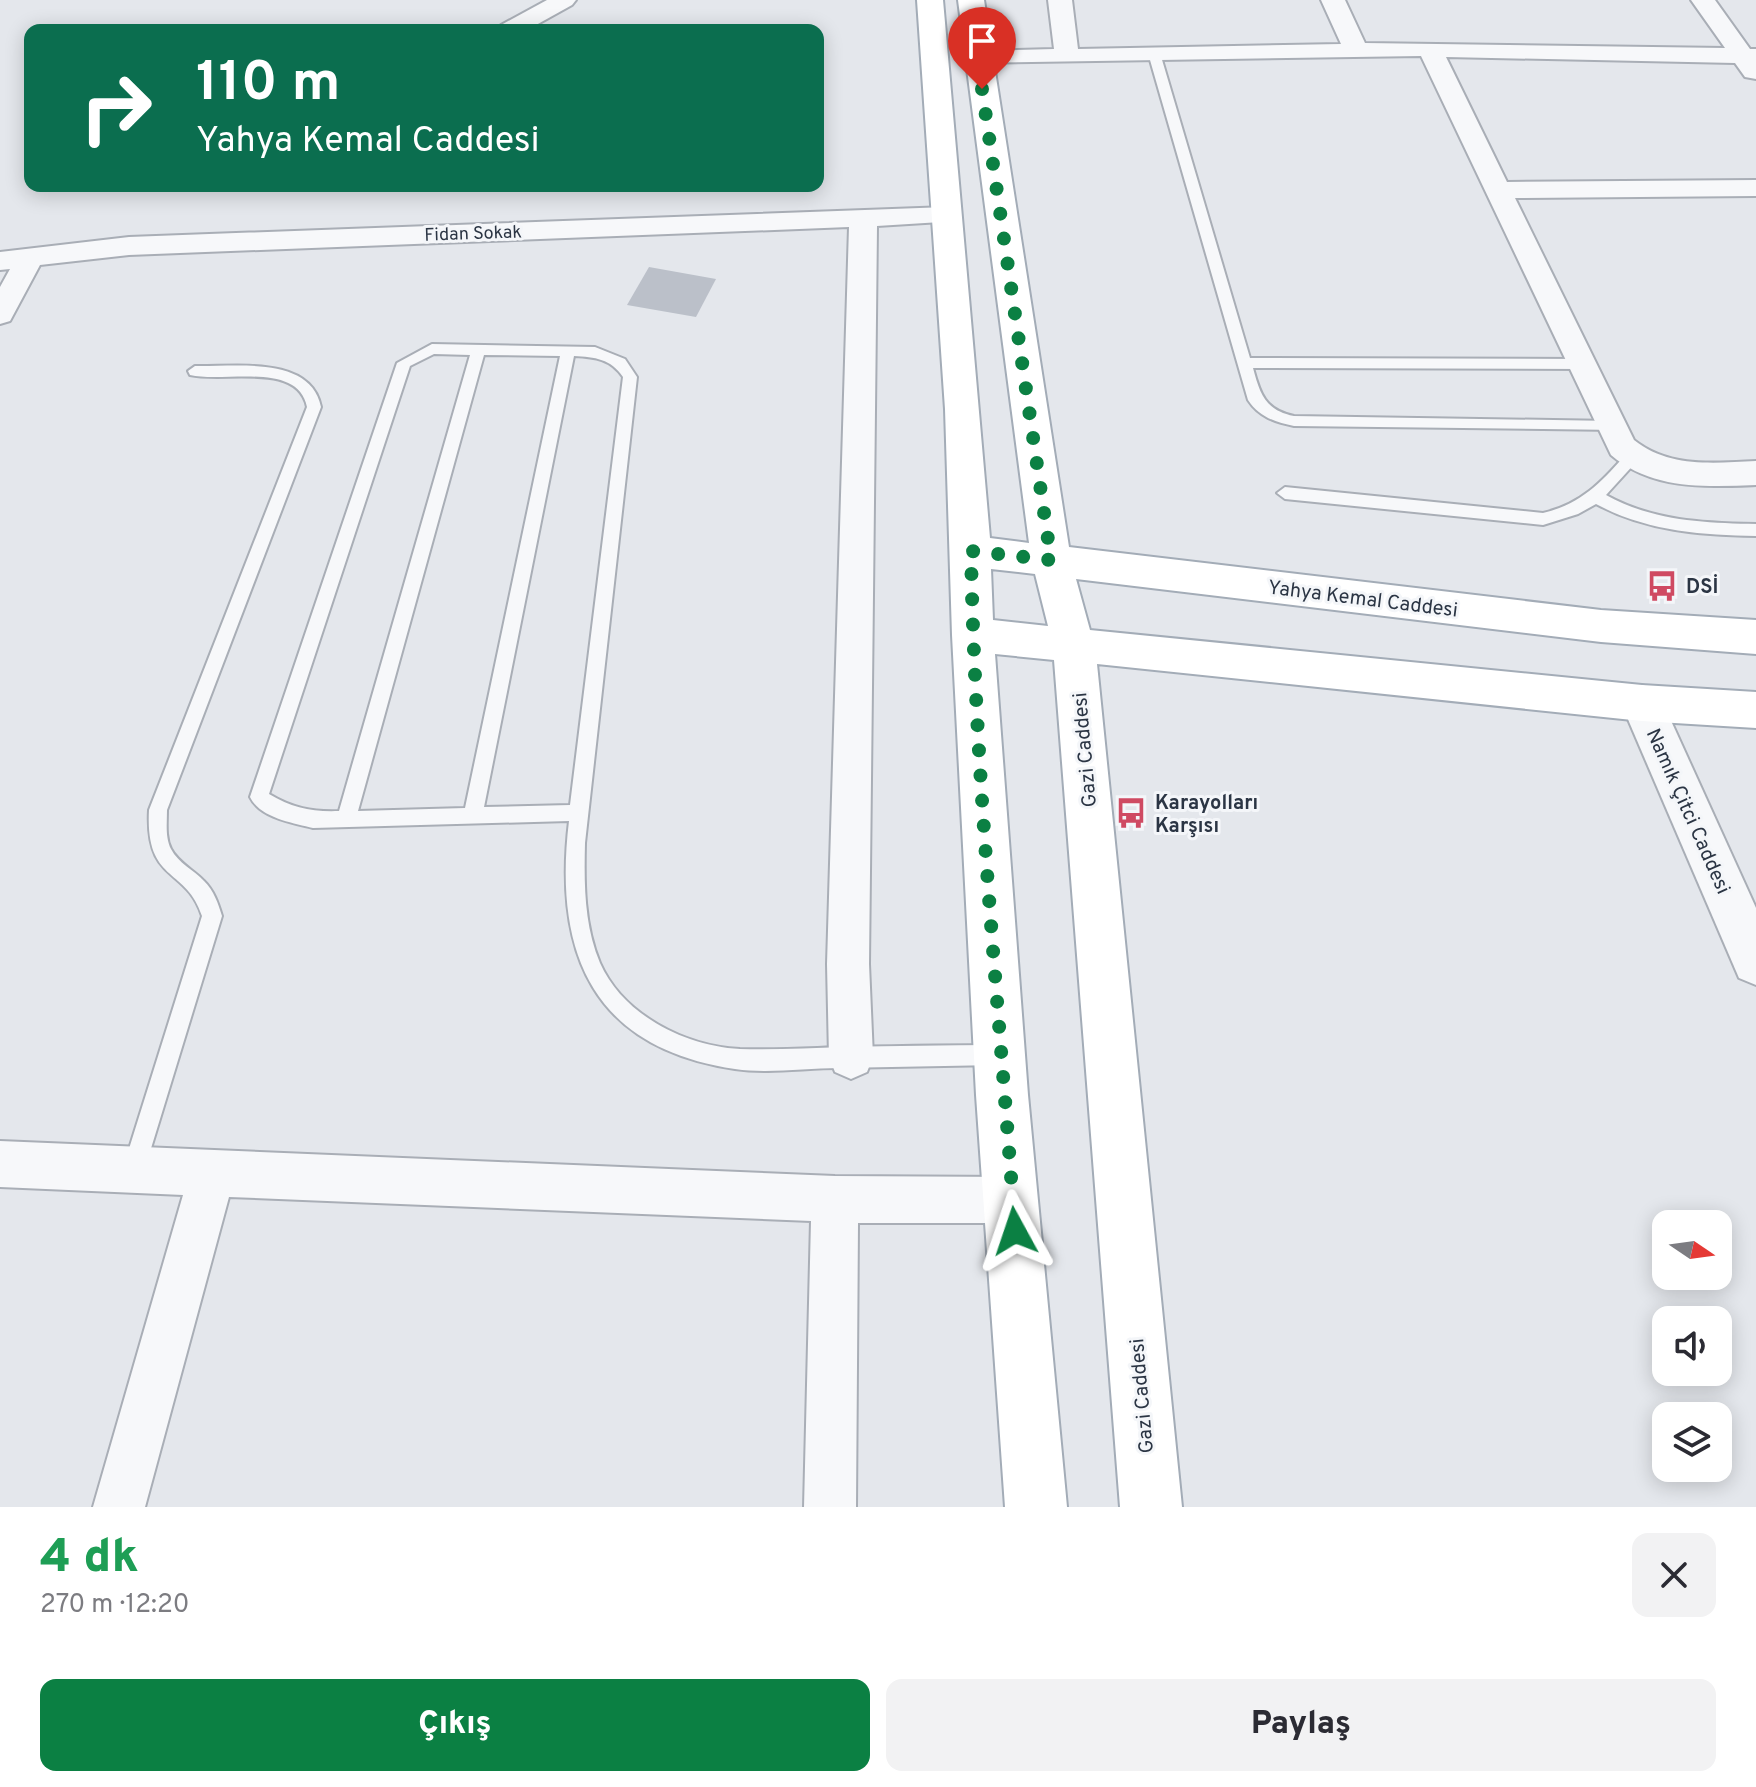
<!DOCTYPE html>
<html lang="tr">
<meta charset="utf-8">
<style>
body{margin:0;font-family:Overpass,sans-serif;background:#f2f2f3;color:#2b2b33;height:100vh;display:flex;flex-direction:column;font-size:30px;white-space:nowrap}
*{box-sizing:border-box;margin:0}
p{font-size:26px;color:#7c7c81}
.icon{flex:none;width:44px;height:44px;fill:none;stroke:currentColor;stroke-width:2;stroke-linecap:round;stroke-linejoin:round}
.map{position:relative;height:1507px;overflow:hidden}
.side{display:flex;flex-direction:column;background:#fff;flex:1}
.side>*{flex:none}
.guide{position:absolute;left:24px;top:24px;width:800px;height:168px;border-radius:16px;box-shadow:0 4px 20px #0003;background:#0b6e4f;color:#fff;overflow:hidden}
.needle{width:52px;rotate:103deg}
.tools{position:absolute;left:1652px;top:1210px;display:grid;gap:16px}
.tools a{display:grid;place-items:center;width:80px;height:80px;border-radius:16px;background:#fff;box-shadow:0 4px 20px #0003;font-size:40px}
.pin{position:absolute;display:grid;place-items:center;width:68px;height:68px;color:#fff;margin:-82px -34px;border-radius:50% 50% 50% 0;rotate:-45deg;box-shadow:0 0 8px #0007}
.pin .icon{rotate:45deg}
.me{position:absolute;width:88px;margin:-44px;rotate:355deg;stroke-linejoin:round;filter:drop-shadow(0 0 6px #0008)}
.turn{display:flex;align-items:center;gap:28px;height:168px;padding:0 40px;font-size:36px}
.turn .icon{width:104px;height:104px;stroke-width:2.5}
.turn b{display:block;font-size:56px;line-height:68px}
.round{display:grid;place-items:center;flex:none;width:84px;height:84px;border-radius:16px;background:#f2f2f3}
.head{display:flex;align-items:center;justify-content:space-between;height:136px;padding:0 40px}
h1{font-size:48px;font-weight:800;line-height:60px;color:#1e9e55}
.action{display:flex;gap:16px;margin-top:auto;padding:16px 40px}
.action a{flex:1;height:92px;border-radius:16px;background:#0b8043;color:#fff;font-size:32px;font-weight:800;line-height:92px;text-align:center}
.action a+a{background:#f2f2f3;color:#2b2b33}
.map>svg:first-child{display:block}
</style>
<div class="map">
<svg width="1756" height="1507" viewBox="0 0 1756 1507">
<rect width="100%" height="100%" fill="#e4e7ec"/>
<polygon fill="#bbc0c9" points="649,267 716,279 696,317 627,305"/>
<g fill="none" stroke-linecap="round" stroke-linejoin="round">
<defs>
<g id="service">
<path d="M1150,51L1160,53L1250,358L1583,359L1590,364L1583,369L1253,368C1260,394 1265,410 1294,416L1613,421L1618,422V430L1294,426C1275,422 1259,417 1248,400L1148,53Z"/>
<path d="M432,344L595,347L625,359L637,377L585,843C584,883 584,925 600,963C623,1015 685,1046 740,1049C774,1050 809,1048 844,1047C895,1046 946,1045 997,1045L1004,1048L1007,1055L1004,1062L997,1065C944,1066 891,1067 839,1068C805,1068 768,1074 735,1069C593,1048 553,954 569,821L313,828C293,823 260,818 250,797L397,363ZM434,354L470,355L339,811C312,812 292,808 269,794L410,366ZM484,355L560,356L465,808L358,811ZM574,356C595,357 611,359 623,377L570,805L484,807Z"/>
<path d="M195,366C235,367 311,355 321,407L167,810C167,823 165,837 171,849C178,863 194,870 204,881C214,891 218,903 222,916L145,1168L142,1176L134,1179L126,1176L123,1168L202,916C186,866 145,884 149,810L307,407C298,361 224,383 190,375L188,371Z"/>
<path d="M1632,451L1637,453V461L1606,495C1653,521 1704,523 1756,524V536C1700,535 1646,531 1596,504L1578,514L1543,525L1285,499L1277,493L1285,487L1543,513C1581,504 1602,482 1627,453Z"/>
</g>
<g id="minor">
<polygon points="547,0 576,0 572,5 527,30 497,30 501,25"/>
<path d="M1048,0H1072L1078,49L1341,44L1321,0H1345L1365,43L1725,48L1691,0H1715L1750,49H1756V79L1745,77L1735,63L1446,57L1507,182L1756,180V196L1515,198L1634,440C1669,468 1713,463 1756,461V485C1705,487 1652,490 1611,455L1421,56L968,63L965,58L968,53L977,51L1054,49Z"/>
<polygon points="947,207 957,209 961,215 957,221 877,226 869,964 873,1057 867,1072 851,1079 835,1072 829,1057 827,964 849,227 129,255 40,265 10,321 0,324 0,287 10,269 0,270 0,252 129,237"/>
<polygon points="0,1141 835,1176 1013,1177 1030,1183 1036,1200 1030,1217 1013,1223 858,1223 856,1507 804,1507 811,1221 229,1197 145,1507 93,1507 183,1195 0,1187"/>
</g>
<polygon id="tertiary" points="1642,685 1657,690 1756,908 1756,985 1739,978 1621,703 1627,690"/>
<path id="primary" d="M917,0H943L990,538L1029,543L958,0H984L1069,547L1601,610L1756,620V654L1601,642L1076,579L1090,630L1642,685L1756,692V728L1642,721L1097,664L1182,1507H1120L1054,660L995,654L1028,1095L1067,1507H1005L976,1095L952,635L945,409ZM991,569L1035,574L1048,626L993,620Z"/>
</defs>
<use href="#service" stroke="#a9aeb6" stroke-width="4"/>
<use href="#minor" stroke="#a9aeb6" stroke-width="4"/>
<use href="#tertiary" stroke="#a9aeb6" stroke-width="4"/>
<use href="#primary" stroke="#a3acb7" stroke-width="4"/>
<use href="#service" fill="#f7f8fa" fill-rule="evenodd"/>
<use href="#minor" fill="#f7f8fa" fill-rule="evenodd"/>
<use href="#tertiary" fill="#f7f8fa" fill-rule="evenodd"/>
<use href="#primary" fill="#fff" fill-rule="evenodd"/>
</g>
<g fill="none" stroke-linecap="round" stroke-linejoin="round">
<path stroke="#0b8043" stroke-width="14" stroke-dasharray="0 25.2" d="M982,89L1051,560L971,551C975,778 999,1005 1015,1231"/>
</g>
<defs>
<symbol id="bus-bare" viewBox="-9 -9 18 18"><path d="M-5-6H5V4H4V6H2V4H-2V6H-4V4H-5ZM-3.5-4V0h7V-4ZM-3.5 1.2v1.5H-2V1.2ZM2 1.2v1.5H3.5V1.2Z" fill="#cf4a62" stroke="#f4f6f9" stroke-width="2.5" paint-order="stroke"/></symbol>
</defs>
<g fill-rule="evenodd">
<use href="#bus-bare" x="1640" y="564" width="44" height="44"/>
<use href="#bus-bare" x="1109" y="791" width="44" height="44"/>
</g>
<g text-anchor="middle" stroke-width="6" stroke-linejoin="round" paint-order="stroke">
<g font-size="18" fill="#2b3544" stroke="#f4f6f9">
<text transform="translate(473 233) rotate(-2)" y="6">Fidan Sokak</text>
</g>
<g font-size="20" font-weight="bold" fill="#2b3544" stroke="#f4f6f9" text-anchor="start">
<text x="1686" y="593">DSİ</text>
<text x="1155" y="809">Karayolları<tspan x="1155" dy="23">Karşısı</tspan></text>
</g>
<g font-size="20" fill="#2b3544" stroke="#f4f6f9">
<text transform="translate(1363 598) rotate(7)" y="7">Yahya Kemal Caddesi</text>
<text transform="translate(1084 750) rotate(-95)" y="7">Gazi Caddesi</text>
<text transform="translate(1689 811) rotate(66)" y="7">Namık Çitci Caddesi</text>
<text transform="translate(1141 1396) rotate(-95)" y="7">Gazi Caddesi</text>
</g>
</g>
</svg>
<div class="tools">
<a><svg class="needle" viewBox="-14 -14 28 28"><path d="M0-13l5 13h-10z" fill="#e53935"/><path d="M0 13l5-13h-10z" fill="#7c7c81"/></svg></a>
<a><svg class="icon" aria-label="sound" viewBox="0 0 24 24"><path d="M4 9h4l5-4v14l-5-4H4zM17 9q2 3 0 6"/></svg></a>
<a><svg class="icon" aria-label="layers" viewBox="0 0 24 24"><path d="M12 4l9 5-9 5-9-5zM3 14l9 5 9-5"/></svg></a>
</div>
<div class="pin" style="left:982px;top:89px;background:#d93025"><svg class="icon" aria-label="arrive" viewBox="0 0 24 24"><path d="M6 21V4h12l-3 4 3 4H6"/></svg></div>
<svg class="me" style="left:1015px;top:1231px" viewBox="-20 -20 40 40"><path d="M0-17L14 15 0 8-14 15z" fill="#0b8043" stroke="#fff" stroke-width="4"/></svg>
<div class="guide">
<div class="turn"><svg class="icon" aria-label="right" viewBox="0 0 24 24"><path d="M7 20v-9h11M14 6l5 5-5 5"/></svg><div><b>110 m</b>Yahya Kemal Caddesi</div></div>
</div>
</div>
<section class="side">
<div class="head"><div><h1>4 dk</h1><p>270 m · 12:20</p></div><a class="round"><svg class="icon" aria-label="close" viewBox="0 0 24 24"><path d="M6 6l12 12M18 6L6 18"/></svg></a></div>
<div class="action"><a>Çıkış</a><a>Paylaş</a></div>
</section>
